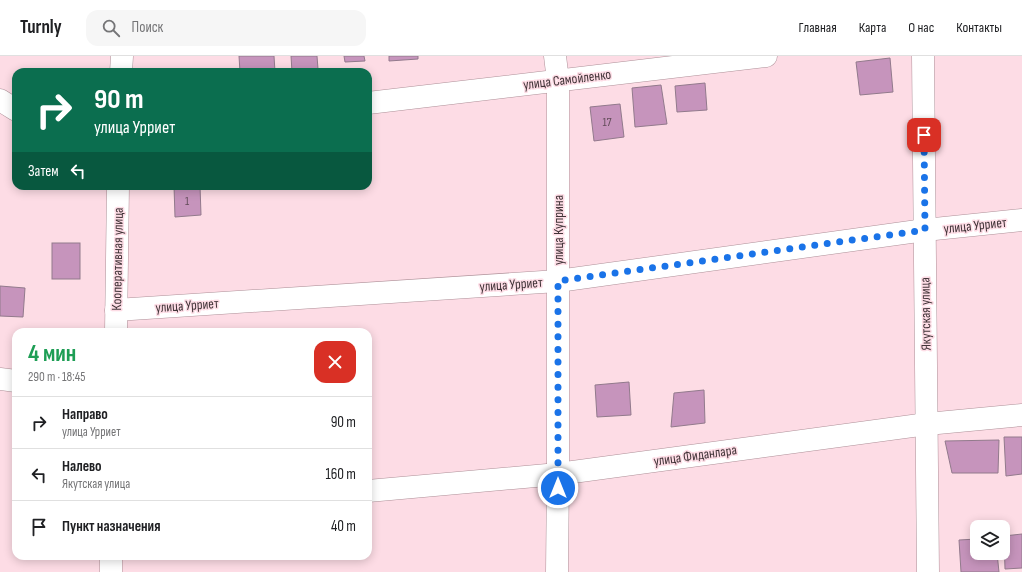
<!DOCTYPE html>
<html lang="ru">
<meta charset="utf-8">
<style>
body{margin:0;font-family:"Sofia Sans Condensed",sans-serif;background:#f6f6f6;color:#202124;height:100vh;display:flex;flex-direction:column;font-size:15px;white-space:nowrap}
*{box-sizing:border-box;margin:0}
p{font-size:13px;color:#757577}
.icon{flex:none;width:22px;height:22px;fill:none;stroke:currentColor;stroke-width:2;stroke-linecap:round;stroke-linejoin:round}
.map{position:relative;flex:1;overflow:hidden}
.details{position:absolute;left:12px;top:272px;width:360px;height:232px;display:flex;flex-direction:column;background:#fff;border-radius:12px;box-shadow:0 2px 10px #0003}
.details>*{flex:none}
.guide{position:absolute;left:12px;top:12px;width:360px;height:122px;border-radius:12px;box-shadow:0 2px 10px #0003;background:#0b6e4f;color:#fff;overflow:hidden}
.tools{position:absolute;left:970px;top:464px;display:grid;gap:8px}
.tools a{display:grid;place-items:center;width:40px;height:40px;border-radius:8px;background:#fff;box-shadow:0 2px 10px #0003;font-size:20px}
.pin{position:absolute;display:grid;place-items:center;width:34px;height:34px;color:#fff;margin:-17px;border-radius:8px;box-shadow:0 2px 6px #0006}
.me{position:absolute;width:44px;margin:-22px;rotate:0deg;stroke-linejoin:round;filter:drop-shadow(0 0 3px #0008)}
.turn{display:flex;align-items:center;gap:14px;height:84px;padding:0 16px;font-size:18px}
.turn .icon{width:52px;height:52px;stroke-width:2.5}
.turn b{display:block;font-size:28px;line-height:34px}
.then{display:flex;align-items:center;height:38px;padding:0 16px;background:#0003;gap:8px;font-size:15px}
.round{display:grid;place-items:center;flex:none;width:42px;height:42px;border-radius:12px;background:#f6f6f6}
.summary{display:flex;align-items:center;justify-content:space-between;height:68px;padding:0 16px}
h1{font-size:24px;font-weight:700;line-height:30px;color:#1e9e55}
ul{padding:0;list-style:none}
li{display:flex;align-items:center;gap:12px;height:52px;padding:0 16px;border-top:1px solid #e0e0e0}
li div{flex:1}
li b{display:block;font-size:15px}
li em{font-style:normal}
header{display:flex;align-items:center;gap:24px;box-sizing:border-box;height:56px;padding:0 20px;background:#fff;border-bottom:1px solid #e0e0e0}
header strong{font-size:19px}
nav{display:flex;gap:22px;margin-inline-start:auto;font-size:14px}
.search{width:280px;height:36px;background:#f6f6f6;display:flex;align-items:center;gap:10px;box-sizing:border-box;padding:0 14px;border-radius:12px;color:#757577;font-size:15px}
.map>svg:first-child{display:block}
</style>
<header>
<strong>Turnly</strong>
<div class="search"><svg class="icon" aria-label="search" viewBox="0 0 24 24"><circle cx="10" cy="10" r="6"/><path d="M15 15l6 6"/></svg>Поиск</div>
<nav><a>Главная</a><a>Карта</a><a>О нас</a><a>Контакты</a></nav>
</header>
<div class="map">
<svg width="1022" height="516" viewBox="0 0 1022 516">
<rect width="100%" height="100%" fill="#fddce5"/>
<g fill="#c694bc" stroke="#927a8c">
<polygon points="239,0 274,0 275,16 240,16"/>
<polygon points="291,0 317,0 318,13 292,16"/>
<polygon points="344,0 364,0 365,5 345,6"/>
<polygon points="389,0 418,0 418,3 389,5"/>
<polygon points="890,2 893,36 860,39 856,6"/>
<polygon points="705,27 707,54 677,56 675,30"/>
<polygon points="661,29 667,68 635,71 632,32"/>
<polygon points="620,48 624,81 594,85 590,51"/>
<polygon points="174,130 200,130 201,159 175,161"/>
<rect x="52" y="187" width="28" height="36"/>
<polygon points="0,230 25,232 23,261 0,260"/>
<polygon points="629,326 631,359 597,361 595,329"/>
<polygon points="704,334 705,367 671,371 674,337"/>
<polygon points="1004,381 1022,381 1022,418 1006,420"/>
<polygon points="999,384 998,417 952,417 945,385"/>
<polygon points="1022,478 1022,512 1005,513 1004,480"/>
<polygon points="977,483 977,497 997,497 999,516 961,516 959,484"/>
</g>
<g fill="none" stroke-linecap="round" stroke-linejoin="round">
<defs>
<g id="minor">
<polyline points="555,0 558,25 558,418 557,516"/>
<polyline points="923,0 928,516"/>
<polyline points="121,16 122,0"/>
<polyline points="0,44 16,54"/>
<polyline points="368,47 766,0"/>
<polyline points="116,254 558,225 925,174 1022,164"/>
<polyline points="116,276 118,130"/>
<polyline points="0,323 16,325"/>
<polyline points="368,435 558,418 927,368 1022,359"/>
<polyline points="111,516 111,500"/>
</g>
</defs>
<use href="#minor" stroke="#ae9098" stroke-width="23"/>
<use href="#minor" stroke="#fff" stroke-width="22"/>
</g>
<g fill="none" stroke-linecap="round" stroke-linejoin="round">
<polyline stroke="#1a73e8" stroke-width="7" stroke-dasharray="0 12.6" points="558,432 558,225 925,174 924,79"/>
</g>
<g text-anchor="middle" stroke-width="3" stroke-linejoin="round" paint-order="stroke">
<g font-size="12" fill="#624c59">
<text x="607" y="70">17</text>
<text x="187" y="149">1</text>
</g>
<g font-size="14" fill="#413438" stroke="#fddce5">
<text transform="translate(567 23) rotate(-7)" y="5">улица Самойленко</text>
<text transform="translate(975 169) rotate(-6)" y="5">улица Урриет</text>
<text transform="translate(558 174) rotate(-90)" y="5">улица Куприна</text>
<text transform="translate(117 203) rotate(-89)" y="5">Кооперативная улица</text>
<text transform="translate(511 228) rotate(-4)" y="5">улица Урриет</text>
<text transform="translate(187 249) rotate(-4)" y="5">улица Урриет</text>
<text transform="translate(925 258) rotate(-91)" y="5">Якутская улица</text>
<text transform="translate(695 399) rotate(-8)" y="5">улица Фиданлара</text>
</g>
</g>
</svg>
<div class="tools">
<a><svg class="icon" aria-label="layers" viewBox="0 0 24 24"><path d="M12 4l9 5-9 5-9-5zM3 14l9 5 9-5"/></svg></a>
</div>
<div class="pin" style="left:924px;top:79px;background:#d93025"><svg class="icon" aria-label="arrive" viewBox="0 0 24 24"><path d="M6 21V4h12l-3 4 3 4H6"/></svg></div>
<svg class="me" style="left:558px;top:432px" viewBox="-20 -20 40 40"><circle r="17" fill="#1a73e8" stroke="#fff" stroke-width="3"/><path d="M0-11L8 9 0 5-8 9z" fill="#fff"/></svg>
<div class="guide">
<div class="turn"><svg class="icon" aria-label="right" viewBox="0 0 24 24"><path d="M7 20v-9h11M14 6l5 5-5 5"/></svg><div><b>90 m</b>улица Урриет</div></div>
<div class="then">Затем<svg class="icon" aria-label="left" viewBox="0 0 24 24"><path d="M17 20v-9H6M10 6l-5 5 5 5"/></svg></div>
</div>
<section class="details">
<div class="summary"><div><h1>4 мин</h1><p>290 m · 18:45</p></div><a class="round" style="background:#d93025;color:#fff"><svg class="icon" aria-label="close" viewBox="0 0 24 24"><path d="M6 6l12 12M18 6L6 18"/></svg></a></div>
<ul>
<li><svg class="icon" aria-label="right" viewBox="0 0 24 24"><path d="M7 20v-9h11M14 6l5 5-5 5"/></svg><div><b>Направо</b><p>улица Урриет</p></div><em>90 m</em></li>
<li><svg class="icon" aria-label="left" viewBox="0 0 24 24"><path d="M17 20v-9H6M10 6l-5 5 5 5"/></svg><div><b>Налево</b><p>Якутская улица</p></div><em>160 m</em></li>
<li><svg class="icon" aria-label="arrive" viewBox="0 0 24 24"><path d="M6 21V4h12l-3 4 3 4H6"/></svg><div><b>Пункт назначения</b></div><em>40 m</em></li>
</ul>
</section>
</div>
